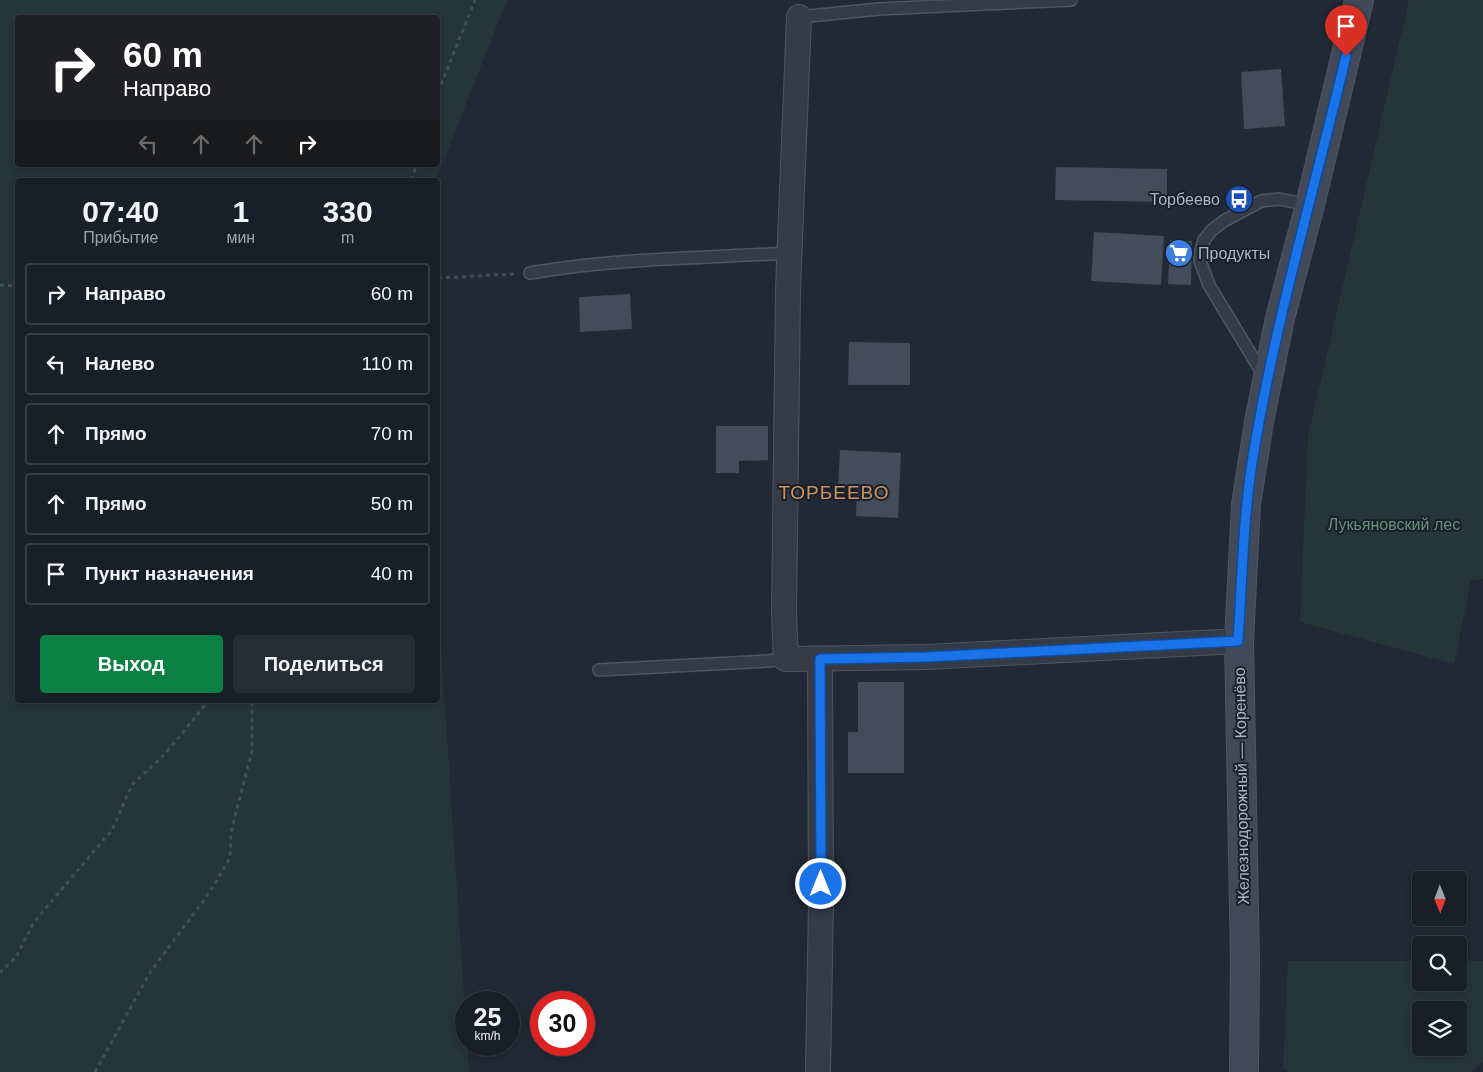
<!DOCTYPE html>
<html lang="ru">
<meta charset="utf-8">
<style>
body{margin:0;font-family:Arial,sans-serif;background:#262c34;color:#f1f3f6;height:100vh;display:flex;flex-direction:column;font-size:19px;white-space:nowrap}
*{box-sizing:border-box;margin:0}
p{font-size:16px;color:#9fa2a8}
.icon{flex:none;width:28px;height:28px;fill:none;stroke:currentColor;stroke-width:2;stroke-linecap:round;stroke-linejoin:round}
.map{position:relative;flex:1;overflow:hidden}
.panel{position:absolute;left:15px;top:178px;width:425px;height:525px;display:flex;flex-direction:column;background:#191f28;border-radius:5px;box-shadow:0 2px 8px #0003,0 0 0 1px #373d45}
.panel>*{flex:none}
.guide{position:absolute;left:15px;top:15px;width:425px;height:152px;border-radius:5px;box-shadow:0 2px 8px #0003,0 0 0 1px #373d45;background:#202124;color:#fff;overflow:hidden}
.needle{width:32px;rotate:179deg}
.buttons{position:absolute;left:1412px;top:871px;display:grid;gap:10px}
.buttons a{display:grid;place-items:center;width:55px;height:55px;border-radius:5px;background:#191f28;box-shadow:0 2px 8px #0003,0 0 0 1px #373d45;font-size:25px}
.speed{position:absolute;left:455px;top:991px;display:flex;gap:10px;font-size:25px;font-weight:700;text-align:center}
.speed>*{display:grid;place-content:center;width:65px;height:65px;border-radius:50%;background:#191f28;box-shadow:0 2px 8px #0003,0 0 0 1px #373d45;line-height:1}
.speed small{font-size:12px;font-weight:400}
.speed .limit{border:8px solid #d22;background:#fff;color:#111}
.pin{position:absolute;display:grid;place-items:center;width:42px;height:42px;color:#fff;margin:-51px -21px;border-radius:50% 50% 50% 0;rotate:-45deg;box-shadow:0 0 5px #0007}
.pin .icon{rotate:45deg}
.me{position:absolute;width:55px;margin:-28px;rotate:0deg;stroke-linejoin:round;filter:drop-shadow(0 0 4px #0008)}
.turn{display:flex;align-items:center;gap:18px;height:105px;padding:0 25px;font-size:22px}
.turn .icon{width:65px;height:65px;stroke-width:2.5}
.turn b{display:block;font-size:35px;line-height:42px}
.lanes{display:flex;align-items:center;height:48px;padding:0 25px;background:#0003;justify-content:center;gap:25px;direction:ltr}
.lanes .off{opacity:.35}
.eta{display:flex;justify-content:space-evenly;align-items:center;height:85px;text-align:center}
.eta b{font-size:30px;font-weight:700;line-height:35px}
.cta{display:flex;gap:10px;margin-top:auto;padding:10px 25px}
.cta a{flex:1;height:58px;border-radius:5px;background:#0b8043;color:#fff;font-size:20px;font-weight:700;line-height:58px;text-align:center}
.cta a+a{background:#262c34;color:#f1f3f6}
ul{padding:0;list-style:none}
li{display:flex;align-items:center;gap:15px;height:62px;margin:0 10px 8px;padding:0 15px;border:2px solid #373d45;border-radius:5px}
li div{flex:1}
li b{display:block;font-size:19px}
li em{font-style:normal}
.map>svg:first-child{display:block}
</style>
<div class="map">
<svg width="1483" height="1072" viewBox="0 0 1483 1072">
<rect width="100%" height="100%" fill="#212936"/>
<g fill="#243638" fill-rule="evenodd">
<path d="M0,0H507L436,180H18V700H438V599L469,1072H0ZM18,18H438V165H18Z"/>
<polygon points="1409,0 1483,0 1483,579 1471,580 1454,664 1300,622 1308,436"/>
<path d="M1288,961H1421V982H1459V961H1483V1062L1470,1072H1289L1283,1068ZM1421,1010H1459V1048H1421Z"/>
</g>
<g fill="#424c5b">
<polygon points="1281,69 1285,126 1244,129 1241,72"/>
<polygon points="1056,167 1167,169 1167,202 1055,200"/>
<polygon points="1094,232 1164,236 1161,285 1091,281"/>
<polygon points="1170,240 1192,241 1191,285 1168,284"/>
<polygon points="630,294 632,329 580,332 579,297"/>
<polygon points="849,342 910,343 910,385 848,385"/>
<polygon points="716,426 768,426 768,460 739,461 739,473 716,473"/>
<polygon points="840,450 901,453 898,518 856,516 857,488 838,487"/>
<polygon points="858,682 904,682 904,773 848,773 848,732 858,732"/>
</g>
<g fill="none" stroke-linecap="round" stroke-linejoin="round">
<defs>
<g id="lane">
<polyline points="799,17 879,9 1071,0"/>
<path d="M530,273C615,258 703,258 789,253"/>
<polyline points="1264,376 1209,285 1200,261 1201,250 1204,240 1212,230 1224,221 1261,201 1279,199 1310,205"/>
<polyline points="599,670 768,661 786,659"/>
</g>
<g id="street">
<polyline points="799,17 788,289 784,614 786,659 926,657 1239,641"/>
<polyline points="818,1072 821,902 820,659"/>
</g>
<polyline id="secondary" points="1244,1072 1245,963 1239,641 1246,504 1259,422 1280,318 1310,205 1359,0"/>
</defs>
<use href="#lane" stroke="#4f5662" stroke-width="14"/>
<use href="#street" stroke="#4f5662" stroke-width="26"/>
<use href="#secondary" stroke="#4f5662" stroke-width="30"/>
<g stroke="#405155" stroke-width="3" stroke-dasharray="4 4" stroke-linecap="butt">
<polyline points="438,92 475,0"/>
<polyline points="412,180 416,165"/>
<polyline points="438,278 514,274"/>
<polyline points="0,285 18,286"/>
<polyline points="0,973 16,957 34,922 112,830 132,785 166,753 206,704 211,700"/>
<polyline points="95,1072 149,974 207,896 230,858 231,832 252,751 252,700"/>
</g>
<use href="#lane" stroke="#343b47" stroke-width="11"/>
<use href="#street" stroke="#343b47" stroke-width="24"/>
<use href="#secondary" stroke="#424a5a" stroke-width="28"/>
</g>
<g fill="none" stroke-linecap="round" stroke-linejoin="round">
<defs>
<path id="route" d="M821,884L820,659L926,657L1238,641C1242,581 1243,522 1252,463C1274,325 1314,191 1346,56"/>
</defs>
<use href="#route" stroke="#114b97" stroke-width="12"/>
<use href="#route" stroke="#1a73e8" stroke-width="9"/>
</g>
<defs>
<symbol id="bus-disc" viewBox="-11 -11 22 22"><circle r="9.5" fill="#1a4fb4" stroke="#1a202b"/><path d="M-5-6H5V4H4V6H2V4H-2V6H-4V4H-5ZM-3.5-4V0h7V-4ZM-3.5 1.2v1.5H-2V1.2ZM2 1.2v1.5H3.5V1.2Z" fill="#fff"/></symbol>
<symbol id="supermarket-disc" viewBox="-11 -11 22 22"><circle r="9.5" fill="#3f7fe0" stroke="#1a202b"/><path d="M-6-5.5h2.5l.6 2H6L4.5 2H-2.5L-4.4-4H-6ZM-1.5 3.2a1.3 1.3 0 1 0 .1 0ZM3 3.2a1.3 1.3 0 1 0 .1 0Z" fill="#fff"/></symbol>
</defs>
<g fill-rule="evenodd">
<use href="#bus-disc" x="1223" y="183" width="32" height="32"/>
<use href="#supermarket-disc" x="1163" y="237" width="32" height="32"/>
</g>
<g text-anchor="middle" stroke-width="4" stroke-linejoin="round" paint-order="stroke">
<g font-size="16" fill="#aeb6c4" stroke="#1a202b" text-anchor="end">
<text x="1220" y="205">Торбеево</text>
<text x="1198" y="259" text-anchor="start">Продукты</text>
</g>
<g font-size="16" fill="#679373" stroke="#1a202b">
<text x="1394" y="530">Лукьяновский лес</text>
</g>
<g font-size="16" fill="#aeb6c4" stroke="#1a202b">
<text transform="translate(1241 786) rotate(-91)" y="6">Железнодорожный — Коренёво</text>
</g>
<g font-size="19" letter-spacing="1" fill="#ce935f" stroke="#1a202b">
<text x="834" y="499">ТОРБЕЕВО</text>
</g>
</g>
</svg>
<div class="buttons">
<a><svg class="needle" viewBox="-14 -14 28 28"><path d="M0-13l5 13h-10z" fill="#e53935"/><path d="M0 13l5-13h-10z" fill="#9fa2a8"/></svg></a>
<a><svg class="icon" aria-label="search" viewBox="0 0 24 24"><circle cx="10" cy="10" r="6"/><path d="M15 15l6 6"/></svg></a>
<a><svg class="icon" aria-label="layers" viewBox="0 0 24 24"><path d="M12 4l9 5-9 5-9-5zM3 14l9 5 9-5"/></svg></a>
</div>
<div class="speed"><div>25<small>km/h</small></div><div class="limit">30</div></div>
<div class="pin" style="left:1346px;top:56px;background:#d93025"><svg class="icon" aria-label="arrive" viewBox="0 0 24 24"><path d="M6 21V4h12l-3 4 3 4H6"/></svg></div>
<svg class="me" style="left:821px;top:884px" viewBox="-20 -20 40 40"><circle r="17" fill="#1a73e8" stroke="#fff" stroke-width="3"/><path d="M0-11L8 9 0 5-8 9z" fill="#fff"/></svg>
<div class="guide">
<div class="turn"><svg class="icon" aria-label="right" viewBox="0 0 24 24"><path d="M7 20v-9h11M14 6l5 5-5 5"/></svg><div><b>60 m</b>Направо</div></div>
<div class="lanes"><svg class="icon off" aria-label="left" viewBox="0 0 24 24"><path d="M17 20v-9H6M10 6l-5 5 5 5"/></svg><svg class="icon off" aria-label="ahead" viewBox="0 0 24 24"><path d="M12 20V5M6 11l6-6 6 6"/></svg><svg class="icon off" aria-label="ahead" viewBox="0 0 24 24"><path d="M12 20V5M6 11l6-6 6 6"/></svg><svg class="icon" aria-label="right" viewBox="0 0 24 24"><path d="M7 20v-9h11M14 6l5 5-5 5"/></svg></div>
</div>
<section class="panel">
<div class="eta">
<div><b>07:40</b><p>Прибытие</p></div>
<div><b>1</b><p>мин</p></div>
<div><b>330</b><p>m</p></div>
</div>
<ul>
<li><svg class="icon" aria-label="right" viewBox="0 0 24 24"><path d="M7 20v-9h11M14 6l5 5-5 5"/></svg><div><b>Направо</b></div><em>60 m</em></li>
<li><svg class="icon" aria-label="left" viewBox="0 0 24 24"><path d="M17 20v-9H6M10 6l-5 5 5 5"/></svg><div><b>Налево</b></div><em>110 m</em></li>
<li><svg class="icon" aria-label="ahead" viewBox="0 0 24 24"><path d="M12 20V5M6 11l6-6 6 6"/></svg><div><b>Прямо</b></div><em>70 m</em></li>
<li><svg class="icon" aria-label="ahead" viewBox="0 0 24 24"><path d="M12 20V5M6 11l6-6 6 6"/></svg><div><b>Прямо</b></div><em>50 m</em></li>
<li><svg class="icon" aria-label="arrive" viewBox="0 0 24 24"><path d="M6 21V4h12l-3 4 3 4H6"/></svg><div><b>Пункт назначения</b></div><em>40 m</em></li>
</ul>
<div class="cta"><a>Выход</a><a>Поделиться</a></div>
</section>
</div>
